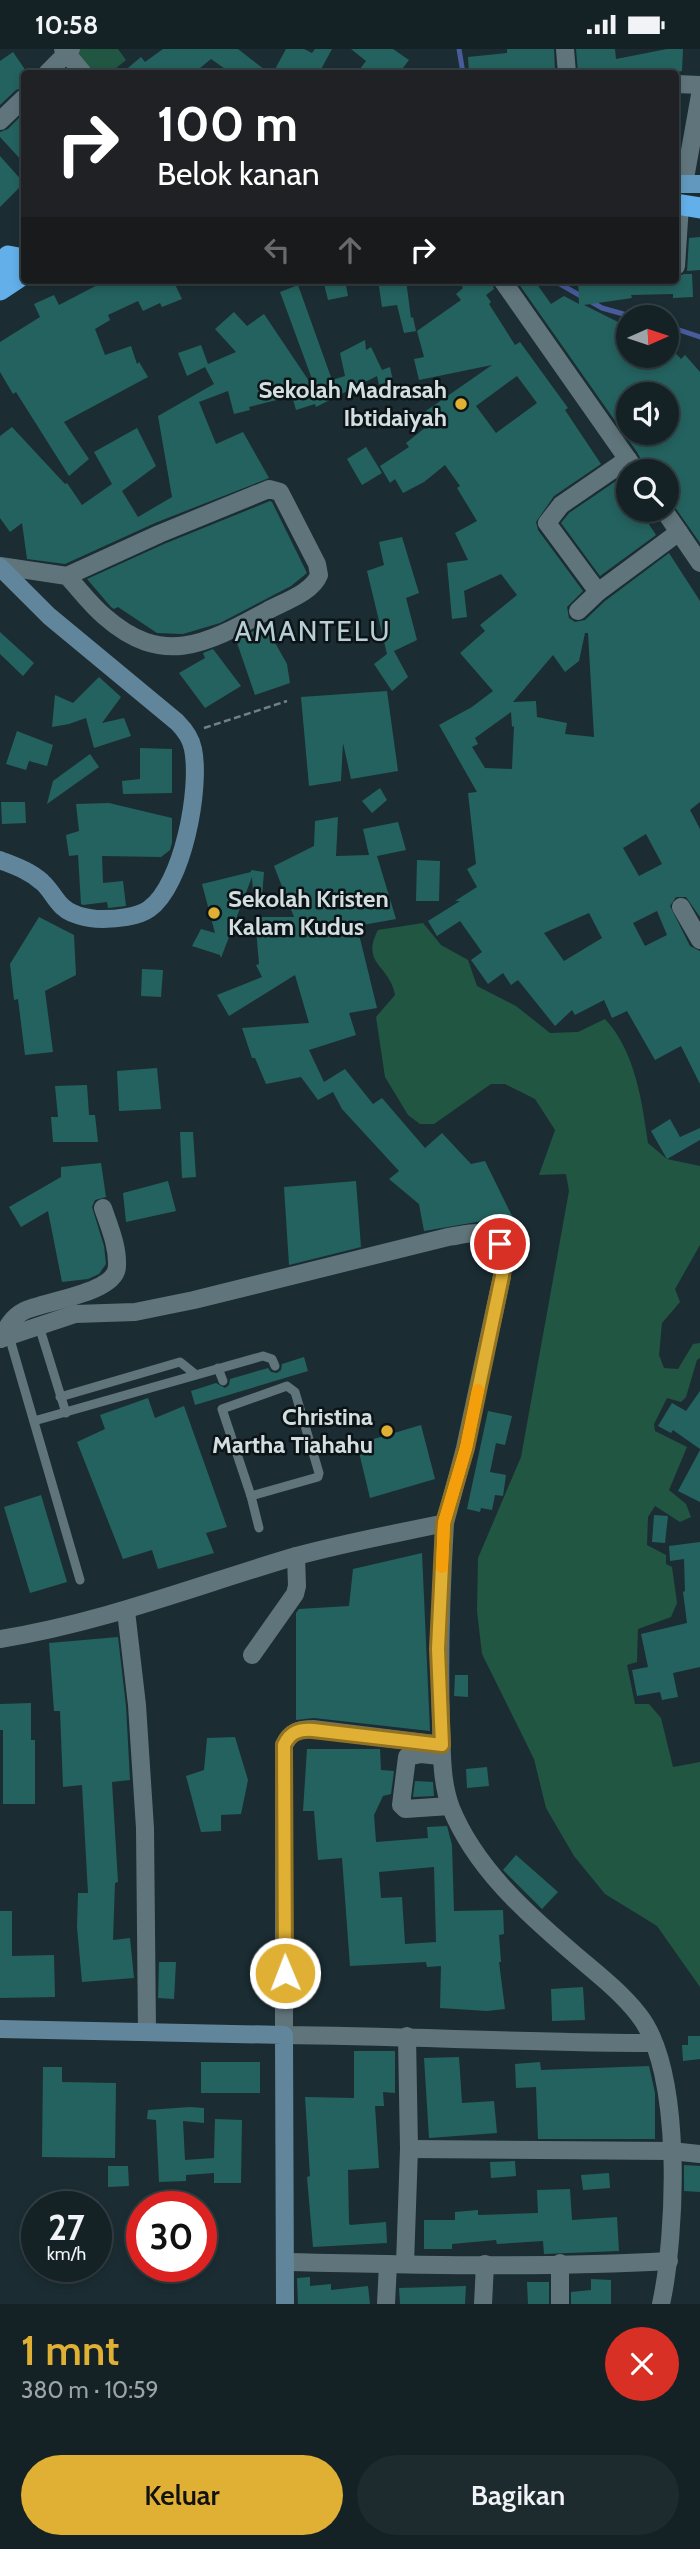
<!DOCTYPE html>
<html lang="id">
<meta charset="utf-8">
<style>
body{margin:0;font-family:Cabin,sans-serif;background:#1d2a2e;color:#f1f3f6;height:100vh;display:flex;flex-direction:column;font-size:26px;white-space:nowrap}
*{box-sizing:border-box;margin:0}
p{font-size:23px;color:#9da4a7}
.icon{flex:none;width:38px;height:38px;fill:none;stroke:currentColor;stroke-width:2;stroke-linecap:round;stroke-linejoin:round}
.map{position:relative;height:2255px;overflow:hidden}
.sheet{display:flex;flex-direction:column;background:#142226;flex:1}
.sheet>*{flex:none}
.guide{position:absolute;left:21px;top:21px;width:658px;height:214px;border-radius:7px;box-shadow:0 4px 10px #0003,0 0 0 2px #333f43;background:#202124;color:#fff;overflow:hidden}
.needle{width:46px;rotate:87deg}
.tools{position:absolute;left:616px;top:256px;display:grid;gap:14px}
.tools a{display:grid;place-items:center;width:63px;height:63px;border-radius:50%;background:#142226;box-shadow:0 4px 10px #0003,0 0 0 2px #333f43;font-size:35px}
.speed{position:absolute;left:21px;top:2142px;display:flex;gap:14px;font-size:35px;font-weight:700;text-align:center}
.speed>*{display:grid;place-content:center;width:91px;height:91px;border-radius:50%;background:#142226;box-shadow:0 4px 10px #0003,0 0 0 2px #333f43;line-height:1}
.speed small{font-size:18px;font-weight:400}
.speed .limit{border:10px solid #d22;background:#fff;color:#111}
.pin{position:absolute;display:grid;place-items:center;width:60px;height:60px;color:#fff;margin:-30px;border:4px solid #fff;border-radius:50%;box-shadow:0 2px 7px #0007}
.me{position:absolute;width:77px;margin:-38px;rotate:359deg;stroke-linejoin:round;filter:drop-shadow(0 0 5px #0008)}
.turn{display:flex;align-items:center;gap:24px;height:147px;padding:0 21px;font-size:32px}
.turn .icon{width:91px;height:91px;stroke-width:2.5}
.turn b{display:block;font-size:49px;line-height:60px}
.lanes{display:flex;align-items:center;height:66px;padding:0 21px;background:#0003;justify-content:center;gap:35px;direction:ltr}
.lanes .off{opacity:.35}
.round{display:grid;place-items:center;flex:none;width:74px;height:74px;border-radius:37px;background:#1d2a2e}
.headline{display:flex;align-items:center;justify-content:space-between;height:119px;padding:0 21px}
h1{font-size:42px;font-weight:600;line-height:52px;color:#dfb034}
.button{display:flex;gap:14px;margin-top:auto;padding:14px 21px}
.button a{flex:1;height:80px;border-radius:42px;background:#dfb034;color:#111;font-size:28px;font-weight:600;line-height:80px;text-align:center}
.button a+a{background:#1d2a2e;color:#f1f3f6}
.status{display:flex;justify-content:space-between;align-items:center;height:49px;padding:0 35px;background:#142226;direction:ltr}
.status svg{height:19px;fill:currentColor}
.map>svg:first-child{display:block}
</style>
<div class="status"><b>10:58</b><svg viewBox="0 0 49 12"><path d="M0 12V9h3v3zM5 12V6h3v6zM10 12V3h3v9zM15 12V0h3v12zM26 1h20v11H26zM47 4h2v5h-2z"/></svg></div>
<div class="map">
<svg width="700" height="2255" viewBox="0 0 700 2255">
<rect width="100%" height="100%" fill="#1b2d33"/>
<g fill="#215642">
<polygon points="78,0 118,0 126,11 110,24 92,24 75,3"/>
<path d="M423,874L441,896L468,911L477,937L516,957L550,984L578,983L605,970C635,1002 642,1052 648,1094L667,1110L700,1117V1196L675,1240L680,1253L662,1274L659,1306L664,1319L678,1320L693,1295L700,1294V1309L697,1311L686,1348L681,1353L667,1349L654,1375L655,1382L687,1398L669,1441L686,1455L691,1468L680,1473L655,1457L648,1468L647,1496L666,1506V1515L672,1518L677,1554L671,1568L638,1580L637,1613L627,1616L635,1655H649L661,1669L673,1718L700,1713V1938L657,1877L605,1845L574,1807L546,1759L534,1710L482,1605L477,1562L478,1509L521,1408L569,1142L566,1125L539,1126L555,1081L535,1050L505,1035H491L434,1075H420L408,1066L385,1028L376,968L395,946C390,916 360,915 378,881Z"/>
</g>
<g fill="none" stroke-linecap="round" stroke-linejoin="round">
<g stroke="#485b9b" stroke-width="5">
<polyline points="459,0 463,24"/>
<polyline points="553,231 602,259 634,268"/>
<polyline points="667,277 700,288"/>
</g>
</g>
<g fill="#24625f" fill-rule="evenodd">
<polygon points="163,0 238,0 269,24 231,24 211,10 194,24 122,24 141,8 145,13"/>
<polygon points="286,0 304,0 312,4 315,0 332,0 319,24 273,24"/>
<polygon points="351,0 393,0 409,11 399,24 357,24 366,12"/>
<polygon points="507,0 554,0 555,22 488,22 469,24 468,8 507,4"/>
<polygon points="576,0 615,0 616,10 667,0 683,0 682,22 672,24 578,24"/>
<polygon points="13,3 24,19 24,38 16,41 0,56 0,12"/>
<polygon points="24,64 24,114 0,88 0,83 8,80"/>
<polygon points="0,107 24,134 0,158"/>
<polygon points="700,188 700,221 687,222 689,189"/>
<path d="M684,225H692L693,248L673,249V245L631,246L632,249L584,256L624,276L628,285V306H638L646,317L656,306H667V295L681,310L685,306L700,323V494L672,454L667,449V422H647L637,403L516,231H534L551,255L564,247L579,255L578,231H676V228ZM628,345H667V383H628V364L622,354L628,350Z"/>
<polygon points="107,231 173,231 182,250 162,258 160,254 143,262 138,252 108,266 110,271 95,280 105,306 131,297 137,315 139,313 148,328 64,373 89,410 69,427 16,343 13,345 0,323 0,293 40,268 34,255 54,246 59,256"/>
<polygon points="323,231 345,231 348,247 328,251"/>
<polygon points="378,231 406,231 411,269 413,268 416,282 404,284 397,256 382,258"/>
<path d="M458,231H491L494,240L486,246L491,253L489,255L515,296L520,293L568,359L565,361L601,415L554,447L536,473L538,481L583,542L567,558L569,569L575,573L585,571L605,552L669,504L700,552V753L690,761L700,780V868L686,848H676L670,857L690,897L700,902V1035L681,997L655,1011L627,962L612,969L604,951L575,966L572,961L555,977L518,931L511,936L503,924L488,935L471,911L482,903L460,872L437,887L428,872L460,852H455L477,838L467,820L476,815L468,744L477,743L439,676L472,658L493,642L460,604L485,582L480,576L517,546L501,525L464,542L467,568L452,570L447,514L468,511L455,484L477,472L457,439L460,437L445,416L424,433L403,444L395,430L390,434L380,417L409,398L406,394L431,374L423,364L492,316L419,331L414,310L424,308L417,282L461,251L456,245L463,239ZM517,327L537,354L496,384L476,357ZM585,584H588L594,688L565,685L567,674L537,668L536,652L513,653L553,606L565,623L579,612ZM511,663L512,678L514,677L512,720L485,719L472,698L478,695L475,689ZM646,785L662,815L639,827L623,799ZM657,862L667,886L645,897L633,874ZM589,864L602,889L564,912L544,884Z"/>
<polygon points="298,236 332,331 345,327 340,304 365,291 366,301 371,298 382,321 390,318 393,332 379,336 377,327 316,358 315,355 296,361 292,347 249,358 250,361 234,365 228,342 199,353 216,395 243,383 269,429 155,474 65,515 27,510 22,474 10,483 0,469 0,387 12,378 65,435 67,434 82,456 112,435 94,403 137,379 156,417 122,442 138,468 172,448 158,367 214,335 205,318 187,327 178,304 201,296 208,315 236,303 215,280 234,263 247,277 264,265 309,332 312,330 280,243"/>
<polygon points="366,398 382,424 362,436 347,410"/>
<polygon points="619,430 628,443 628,460 639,460 656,486 600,527 561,474 569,464"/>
<polygon points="270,452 272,453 307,524 291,537 220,574 183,585 157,584 118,558 114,560 111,558 87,530 164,495"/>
<polygon points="402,488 419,544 406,549 417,591 394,602 408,628 392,642 374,615 387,605 367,522 384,516 379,493"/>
<polygon points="265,576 287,615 290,634 255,646 236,591"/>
<polygon points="0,583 34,614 23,627 0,605"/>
<polygon points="213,600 241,637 205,659 179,624 205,609 203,604"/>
<polygon points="99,628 121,648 102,674 124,669 131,687 94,699 86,669 69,675 52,678 55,646 73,654"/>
<polygon points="387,642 398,722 351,730 343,694 341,732 309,737 301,648"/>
<polygon points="17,682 53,696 47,717 29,712 26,721 6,715"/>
<polygon points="140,699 172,700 172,744 123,745 122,732 140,730"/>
<polygon points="90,705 99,718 47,755 53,732"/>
<polygon points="380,739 387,751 372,764 362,752"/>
<polygon points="1,753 25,753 26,774 2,775"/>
<polygon points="109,754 172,769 172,794 170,801 161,808 102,807 103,834 123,832 126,857 108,859 107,853 83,856 81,855 78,806 69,807 66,786 79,782 76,755"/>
<polygon points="338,768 336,807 369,806 363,780 398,773 406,801 377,807 396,870 357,877 377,959 349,964 356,986 309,1001 324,1033 345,1020 373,1055 382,1049 425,1099 442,1084 471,1115 485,1112 512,1167 424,1182 419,1155 389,1130 399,1122 342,1060 333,1043 318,1051 301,1028 266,1035 255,1009 252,1009 242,979 309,974 295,926 229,967 217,946 262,928 256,916 259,915 255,868 294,868 274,817 314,797 315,772"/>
<polygon points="417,811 440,812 439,852 416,852"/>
<polygon points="251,821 264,823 261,859 254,859 252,828 221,909 220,906 192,897 201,880 215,884 202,835 251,823"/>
<polygon points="39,868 74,886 76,926 45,942 53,1003 25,1006 18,950 14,951 10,915"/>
<polygon points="142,920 163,921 161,948 141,947"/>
<polygon points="157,1019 161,1060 119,1062 117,1022"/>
<polygon points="87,1036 89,1066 95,1066 98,1093 53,1093 51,1068 58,1068 55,1037"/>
<polygon points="670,1070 680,1088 700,1079 700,1091 667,1110 651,1082"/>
<polygon points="180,1083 193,1083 196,1128 182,1129"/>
<polygon points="101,1114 106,1148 95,1151 92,1158 104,1197 106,1215 99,1225 88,1230 62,1233 48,1162 21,1178 9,1158 61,1128 61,1118"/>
<polygon points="168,1132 176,1162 126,1173 123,1144"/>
<polygon points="356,1132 361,1198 289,1216 284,1138"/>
<polygon points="304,1308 308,1322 195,1356 191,1342 216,1334 225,1339 229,1336 230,1330 268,1319 271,1323 277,1324 281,1321 282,1315"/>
<polygon points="700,1342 700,1400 673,1381 671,1384 658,1377 672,1354 686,1362"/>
<polygon points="148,1349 155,1369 184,1357 227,1478 206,1484 214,1504 158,1520 152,1501 123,1510 77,1393 105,1380 100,1366"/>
<polygon points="488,1362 512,1367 505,1396 496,1394 490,1423 506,1426 503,1447 495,1446 492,1461 481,1459 480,1463 467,1460"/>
<polygon points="421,1376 435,1430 370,1449 357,1395"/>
<polygon points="700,1401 700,1453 678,1442"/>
<polygon points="41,1446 67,1533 30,1544 4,1458"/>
<polygon points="654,1466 668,1467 665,1494 652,1493"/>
<polygon points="700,1493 700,1618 673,1624 678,1648 662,1651 660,1643 637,1647 632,1621 648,1618 641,1585 687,1574 683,1543 685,1542 684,1510 670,1512 669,1497"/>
<polygon points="422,1504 430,1682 314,1669 296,1671 296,1564 299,1560 349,1557 353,1520"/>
<polygon points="118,1588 126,1657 130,1731 112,1733 118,1833 115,1834 113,1891 130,1889 134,1929 82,1933 77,1878 78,1844 88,1844 82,1736 63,1738 60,1662 54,1662 49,1594"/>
<polygon points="455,1626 468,1626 468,1648 454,1647"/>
<polygon points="31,1654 31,1691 35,1691 35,1755 3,1755 3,1681 0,1681 0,1655"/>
<polygon points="235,1688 248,1731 241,1765 221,1766 221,1782 201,1783 186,1727 204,1721 207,1689"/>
<path d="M307,1700H380L381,1721L394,1722L391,1745L383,1747L374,1766L376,1793L428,1789L427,1778L447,1777L452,1796L454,1862L503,1861L504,1885L499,1886L501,1913H499L505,1960L487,1962L440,1959L441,1917L427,1918L426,1913L350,1917L342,1809L318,1811L314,1762H303ZM434,1818L436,1893L405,1895L402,1848L381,1849L379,1823Z"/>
<polygon points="487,1718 489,1737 467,1739 466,1720"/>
<polygon points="415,1732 433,1733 434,1747 413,1748"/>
<polygon points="516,1806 558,1843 542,1860 503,1821"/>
<polygon points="0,1862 12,1862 12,1907 54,1906 55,1948 0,1949"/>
<polygon points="159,1913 176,1913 174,1950 158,1949"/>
<polygon points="583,1938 585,1971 552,1972 551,1940"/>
<polygon points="688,1987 700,1987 700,2010 683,2012 682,1996 688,1996"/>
<polygon points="354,2002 395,2002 395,2044 383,2043 384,2057 375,2057 379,2119 348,2121 349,2174 350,2176 386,2173 387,2194 313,2198 307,2128 310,2127 305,2048 354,2049"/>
<polygon points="459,2008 462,2054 494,2052 497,2084 429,2089 424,2009"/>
<rect x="201" y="2013" width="59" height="31"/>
<polygon points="540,2013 541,2021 649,2017 655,2044 655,2090 538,2090 536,2038 516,2039 515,2015"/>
<polygon points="43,2018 62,2018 62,2033 116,2034 115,2109 42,2108"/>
<polygon points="190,2058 204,2059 204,2074 183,2072 185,2111 214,2109 215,2070 242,2071 241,2134 214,2134 214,2124 186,2126 186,2132 159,2133 156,2071 147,2070 148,2061"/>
<polygon points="515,2112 516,2127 491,2129 490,2113"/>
<polygon points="684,2116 700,2117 700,2143 684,2142"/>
<polygon points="108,2117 128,2117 129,2137 108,2138"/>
<polygon points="609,2124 610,2139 583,2141 581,2126"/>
<polygon points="570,2140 572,2171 617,2168 619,2202 544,2205 543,2192 497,2195 496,2191 452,2195 452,2200 424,2200 424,2171 455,2171 455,2163 478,2161 478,2166 538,2164 537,2141"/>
<polygon points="310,2228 310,2237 331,2235 331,2241 368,2237 370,2255 298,2255 297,2229"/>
<polygon points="591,2230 611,2231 611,2255 571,2255 571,2243 591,2241"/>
<polygon points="527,2233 549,2233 549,2255 528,2255"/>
<polygon points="466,2237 465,2255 400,2255 399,2239"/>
</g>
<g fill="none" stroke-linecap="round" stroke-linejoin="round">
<polyline stroke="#728185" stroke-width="2.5" stroke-dasharray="7 3.5" stroke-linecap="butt" points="204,679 287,652"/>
<g stroke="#60757b" stroke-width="9">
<polyline points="39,1277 66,1364"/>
<polyline points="9,1287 80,1531"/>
<polyline points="218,1319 223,1332"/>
<polygon points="287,1337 295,1343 319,1424 318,1428 251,1447 222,1360"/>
<polyline points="60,1348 180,1313 195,1325"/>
<polyline points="34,1372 263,1307 272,1310 275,1317"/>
<polyline points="251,1447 259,1479"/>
</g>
<g stroke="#60757b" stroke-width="18">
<polyline points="63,0 83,24"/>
<polyline points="565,0 567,24"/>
<polyline points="47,24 71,0"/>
<polyline points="676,35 700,36"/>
<polyline points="0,72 24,49"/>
<polyline points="684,135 700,46"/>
<polyline points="676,217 680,156"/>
<polyline points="502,231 636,422"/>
<polyline points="663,460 700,514"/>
<path d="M0,517L67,527L159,485L269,440L280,443L317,515L319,526C312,544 283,553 267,562C206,595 163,619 104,567C90,555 79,540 67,527"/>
<polyline points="598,543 679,483"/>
<polyline points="578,562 598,543 547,474 561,456 628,410"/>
<polyline points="681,858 700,891"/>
<path d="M0,1290L75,1265L135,1263L194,1251L448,1188C471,1185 490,1176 503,1201L502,1227L465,1399L445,1474C394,1485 343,1494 293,1508C195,1537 101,1574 0,1590"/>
<path d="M1,1290C7,1278 12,1268 24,1262C45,1252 117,1244 117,1217C118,1197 109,1177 103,1159"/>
<path d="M445,1474C441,1542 439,1608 441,1675C442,1703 441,1733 451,1759C475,1818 525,1863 573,1904C595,1923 620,1942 638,1965C684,2021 676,2187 661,2255"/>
<polyline points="126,1562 137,1656 145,1779 147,1982"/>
<polyline points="252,1606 295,1545 297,1537 296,1507"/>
<path d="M442,1696L313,1680C299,1680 290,1683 284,1696V1986C407,1987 530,1994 653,1994"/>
<polyline points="440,1707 421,1705 407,1708 401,1756 405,1760 450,1757"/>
<polyline points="409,2100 671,2102 700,2105"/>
<path d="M285,2213C413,2216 542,2219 669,2212"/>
<polyline points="560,2214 560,2255"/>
<polyline points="405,2215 409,2100 407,1987"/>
<polyline points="386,2255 388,2215"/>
<polyline points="483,2255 485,2215"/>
</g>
<g stroke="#61869c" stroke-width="18">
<path d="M0,518L49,567L177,673C185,681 191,689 193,700C201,739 183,836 149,860C138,868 116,870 103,870C88,870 68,866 59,854C53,847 49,839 42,833C30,822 15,817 0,811"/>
<polyline points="0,1980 284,1986 285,2255"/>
</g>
<polyline stroke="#6298bd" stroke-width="18" points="676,135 700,135"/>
<g stroke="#63afe9" stroke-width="21">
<polyline points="676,155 700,159"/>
<polyline points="0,229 8,207 24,210"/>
<polyline points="0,241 24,225"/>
</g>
</g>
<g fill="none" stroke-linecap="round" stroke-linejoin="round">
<defs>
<path id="route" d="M285,1924L284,1696C290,1683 299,1680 313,1681L442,1696L438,1600L444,1474L466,1399L502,1227L504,1210L500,1195"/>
</defs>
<use href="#route" stroke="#917222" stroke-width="18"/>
<use href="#route" stroke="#dfb034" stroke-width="12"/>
<polyline stroke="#f59e0b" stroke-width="12" points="442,1518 444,1474 466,1399 478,1341"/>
</g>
<g fill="#dfb034" stroke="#0c1417" stroke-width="2.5">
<circle cx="461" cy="355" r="7"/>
<circle cx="214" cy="864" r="7"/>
<circle cx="387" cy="1382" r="7"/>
</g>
<g text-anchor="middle" stroke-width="5" stroke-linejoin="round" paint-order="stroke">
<g font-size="24" font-weight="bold" fill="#d3dee1" stroke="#0c1417" text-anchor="end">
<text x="447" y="349">Sekolah Madrasah<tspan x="447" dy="28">Ibtidaiyah</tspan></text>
<text x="228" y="858" text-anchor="start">Sekolah Kristen<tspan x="228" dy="28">Kalam Kudus</tspan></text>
<text x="373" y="1376">Christina<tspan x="373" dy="28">Martha Tiahahu</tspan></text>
</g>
<g font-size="28" letter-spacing="2" fill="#b7ced4" stroke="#0c1417">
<text x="313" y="592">AMANTELU</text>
</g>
</g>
</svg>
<div class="tools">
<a><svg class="needle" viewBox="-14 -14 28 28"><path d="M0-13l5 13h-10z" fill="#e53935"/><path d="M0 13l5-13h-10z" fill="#9da4a7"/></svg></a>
<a><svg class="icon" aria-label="sound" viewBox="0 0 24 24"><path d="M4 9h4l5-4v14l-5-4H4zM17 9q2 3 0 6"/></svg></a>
<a><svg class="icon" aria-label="search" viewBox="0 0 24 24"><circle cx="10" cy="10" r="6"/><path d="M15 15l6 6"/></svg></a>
</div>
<div class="speed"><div>27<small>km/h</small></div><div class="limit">30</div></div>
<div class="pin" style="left:500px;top:1195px;background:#d93025"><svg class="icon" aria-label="arrive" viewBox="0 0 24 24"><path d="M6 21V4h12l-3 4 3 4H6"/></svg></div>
<svg class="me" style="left:285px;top:1924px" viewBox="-20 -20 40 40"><circle r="17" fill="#dfb034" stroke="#fff" stroke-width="3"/><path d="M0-11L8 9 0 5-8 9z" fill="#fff"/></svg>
<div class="guide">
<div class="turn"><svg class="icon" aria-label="right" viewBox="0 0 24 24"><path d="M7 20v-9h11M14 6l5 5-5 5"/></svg><div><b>100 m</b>Belok kanan</div></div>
<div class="lanes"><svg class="icon off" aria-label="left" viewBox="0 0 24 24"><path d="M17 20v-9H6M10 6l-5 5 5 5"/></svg><svg class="icon off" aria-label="ahead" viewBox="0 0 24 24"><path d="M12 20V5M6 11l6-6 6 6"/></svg><svg class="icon" aria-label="right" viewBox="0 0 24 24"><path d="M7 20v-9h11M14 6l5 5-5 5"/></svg></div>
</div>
</div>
<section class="sheet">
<div class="headline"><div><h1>1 mnt</h1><p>380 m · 10:59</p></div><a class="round" style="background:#d93025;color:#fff"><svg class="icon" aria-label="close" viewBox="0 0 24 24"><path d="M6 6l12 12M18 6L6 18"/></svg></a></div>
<div class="button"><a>Keluar</a><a>Bagikan</a></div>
</section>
